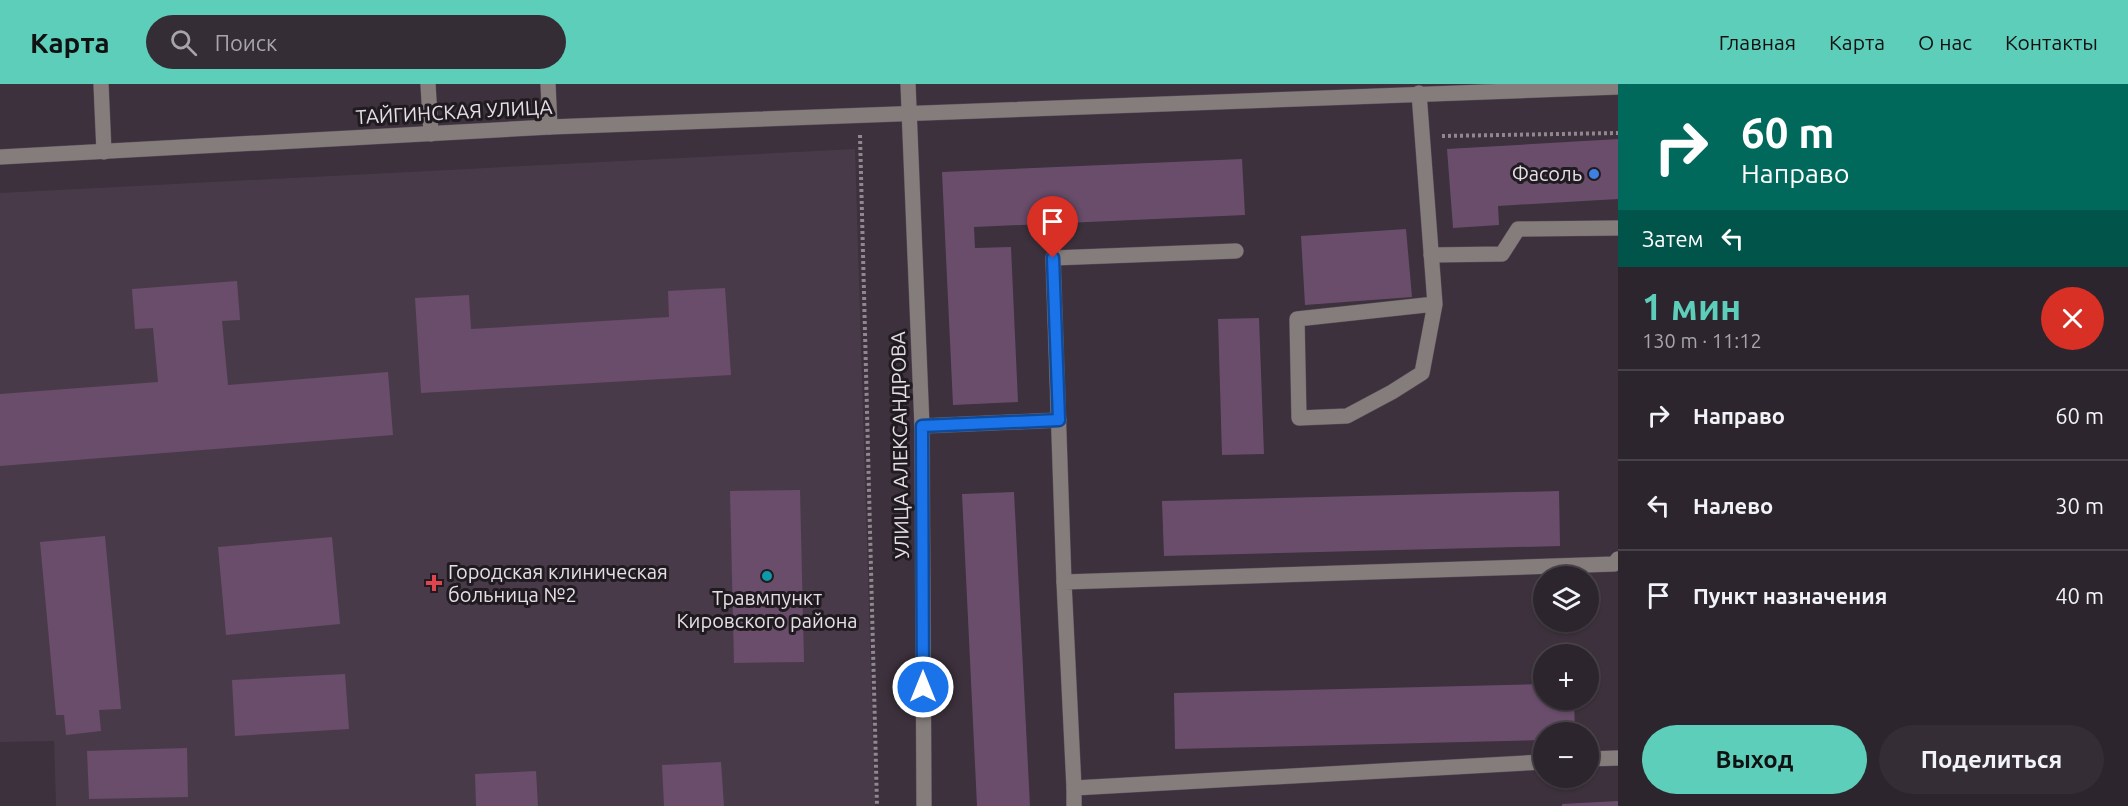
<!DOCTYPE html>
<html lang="ru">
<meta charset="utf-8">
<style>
body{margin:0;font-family:Ubuntu,sans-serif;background:#352d35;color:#f1f3f6;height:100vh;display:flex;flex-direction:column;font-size:22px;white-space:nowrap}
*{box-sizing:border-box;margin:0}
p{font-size:20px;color:#a7a5aa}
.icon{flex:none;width:33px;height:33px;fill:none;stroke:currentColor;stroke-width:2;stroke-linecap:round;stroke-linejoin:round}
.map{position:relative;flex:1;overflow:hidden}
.sheet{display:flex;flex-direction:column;background:#2d252d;width:510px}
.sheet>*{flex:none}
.top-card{background:#00695c;color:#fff;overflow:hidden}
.tools{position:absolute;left:1533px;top:482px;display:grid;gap:12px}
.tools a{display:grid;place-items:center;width:66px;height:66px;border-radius:50%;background:#2d252d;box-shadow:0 2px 4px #0004,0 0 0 2px #484249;font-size:30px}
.pin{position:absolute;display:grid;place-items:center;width:51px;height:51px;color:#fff;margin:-62px -26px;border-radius:50% 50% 50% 0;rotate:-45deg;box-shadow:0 0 6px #0007}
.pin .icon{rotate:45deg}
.me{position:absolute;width:66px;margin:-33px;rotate:0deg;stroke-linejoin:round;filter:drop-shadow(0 0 4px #0008)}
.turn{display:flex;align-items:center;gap:21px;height:126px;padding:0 24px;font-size:27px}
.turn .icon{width:78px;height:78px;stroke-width:2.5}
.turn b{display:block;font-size:42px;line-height:51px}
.then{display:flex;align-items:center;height:57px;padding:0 24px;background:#0003;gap:12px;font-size:22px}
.round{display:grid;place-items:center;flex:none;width:63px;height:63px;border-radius:32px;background:#352d35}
.summary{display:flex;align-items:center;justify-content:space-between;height:102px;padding:0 24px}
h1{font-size:36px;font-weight:700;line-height:45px;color:#5cceba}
.cta{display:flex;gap:12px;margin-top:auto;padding:12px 24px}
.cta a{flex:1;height:69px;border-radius:36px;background:#5cceba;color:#111;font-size:24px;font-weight:700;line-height:69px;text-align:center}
.cta a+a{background:#352d35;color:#f1f3f6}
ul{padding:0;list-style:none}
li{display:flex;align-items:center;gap:18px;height:90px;padding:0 24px;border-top:2px solid #484249}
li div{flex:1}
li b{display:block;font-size:22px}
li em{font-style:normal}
header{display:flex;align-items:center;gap:36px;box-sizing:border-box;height:84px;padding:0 30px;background:#5cceba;color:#111}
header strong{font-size:28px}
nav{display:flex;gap:33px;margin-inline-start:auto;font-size:21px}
.search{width:420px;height:54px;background:#352d35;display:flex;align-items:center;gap:15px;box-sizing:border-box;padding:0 21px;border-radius:33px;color:#a7a5aa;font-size:22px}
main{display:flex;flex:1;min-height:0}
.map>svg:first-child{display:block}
</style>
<header>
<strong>Карта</strong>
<div class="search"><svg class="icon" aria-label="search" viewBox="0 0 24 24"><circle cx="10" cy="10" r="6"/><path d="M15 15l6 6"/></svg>Поиск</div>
<nav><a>Главная</a><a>Карта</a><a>О нас</a><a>Контакты</a></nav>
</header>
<main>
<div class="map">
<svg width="1618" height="722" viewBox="0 0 1618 722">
<rect width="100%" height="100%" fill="#3c313c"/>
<polygon fill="#493a4a" points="855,65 875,722 56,722 54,657 0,658 0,109"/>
<g fill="#694d6b">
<polygon points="1618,55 1618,115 1498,122 1499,141 1453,144 1447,65"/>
<polygon points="1242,75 1245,131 974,143 975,164 1011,163 1018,318 953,321 942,88"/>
<polygon points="1406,145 1412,213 1305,221 1301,152"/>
<polygon points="237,197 240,236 222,237 228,301 388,288 393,351 0,382 0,310 158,298 153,244 135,245 132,205"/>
<polygon points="725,204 731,291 421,309 415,214 469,211 471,245 669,233 668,207"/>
<polygon points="1259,234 1264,370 1222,371 1218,235"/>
<polygon points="800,406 804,578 734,579 730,407"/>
<polygon points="1559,407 1560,462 1164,472 1162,417"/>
<polygon points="1014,408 1030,722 977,722 962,410"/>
<polygon points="105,452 121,625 99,626 101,647 66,651 64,631 56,631 40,458"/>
<polygon points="332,453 340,540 226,551 218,463"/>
<polygon points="345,590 349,645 235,652 232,596"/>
<polygon points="1544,600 1544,615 1574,615 1575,648 1544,648 1544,656 1175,665 1174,609"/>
<polygon points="187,664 188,713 89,715 87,667"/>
<polygon points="721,678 724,722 664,722 662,681"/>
<polygon points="536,687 538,722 476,722 475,690"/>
<polygon points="1618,717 1618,722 1562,722 1562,720"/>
</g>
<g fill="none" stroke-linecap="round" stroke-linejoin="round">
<defs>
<g id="minor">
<polyline points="101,0 104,68"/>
<polyline points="428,0 431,50"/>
<polyline points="548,0 550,43"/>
<polyline points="908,0 922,342 924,722"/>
<polyline points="1419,9 1435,220 1422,289 1392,308 1347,332 1299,334 1297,235 1435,220"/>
<polyline points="0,73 550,43 1618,3"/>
<polyline points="1431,171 1502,170 1518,145 1618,144"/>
<polyline points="922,342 1059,336"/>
<polyline points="1064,498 1053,174 1236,167"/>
<polyline points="1588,675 1618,674"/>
<polyline points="1074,704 1064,498 1614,480 1618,475"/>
<polyline points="1074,722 1074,704 1544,678"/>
</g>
</defs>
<use href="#minor" stroke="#574d57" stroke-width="16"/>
<g stroke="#908790" stroke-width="4" stroke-dasharray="3 3" stroke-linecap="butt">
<polyline points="860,51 877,722"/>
<polyline points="1442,52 1618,49"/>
</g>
<use href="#minor" stroke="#857d7c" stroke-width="15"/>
</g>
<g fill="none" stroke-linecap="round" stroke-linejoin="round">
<defs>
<polyline id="route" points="923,603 922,342 1059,336 1053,174"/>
</defs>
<use href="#route" stroke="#114b97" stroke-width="15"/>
<use href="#route" stroke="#1a73e8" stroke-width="10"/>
</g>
<circle fill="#3f7fe0" stroke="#201b20" stroke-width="2" cx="1594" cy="90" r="6"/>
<circle fill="#0f9aa8" stroke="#201b20" stroke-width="2" cx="767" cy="492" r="6"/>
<path fill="#e0444e" stroke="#201b20" stroke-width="2" d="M431 490h6v6h6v6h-6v6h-6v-6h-6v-6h6z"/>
<g text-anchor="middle" stroke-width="6" stroke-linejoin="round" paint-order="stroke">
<g font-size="20" fill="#e5dfe5" stroke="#201b20">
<text transform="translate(454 28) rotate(-3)" y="7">ТАЙГИНСКАЯ УЛИЦА</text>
<text transform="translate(900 361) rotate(-91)" y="7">УЛИЦА АЛЕКСАНДРОВА</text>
</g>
<g font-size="20" fill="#e5dfe5" stroke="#201b20" text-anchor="end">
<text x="1582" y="97">Фасоль</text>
<text x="448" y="495" text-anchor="start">Городская клиническая<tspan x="448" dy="23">больница №2</tspan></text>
<text x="767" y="521" text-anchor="middle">Травмпункт<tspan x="767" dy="23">Кировского района</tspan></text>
</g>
</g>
</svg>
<div class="tools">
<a><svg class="icon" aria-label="layers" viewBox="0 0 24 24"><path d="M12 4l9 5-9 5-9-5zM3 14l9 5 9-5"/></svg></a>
<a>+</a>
<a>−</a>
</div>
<div class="pin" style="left:1053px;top:174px;background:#d93025"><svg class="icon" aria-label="arrive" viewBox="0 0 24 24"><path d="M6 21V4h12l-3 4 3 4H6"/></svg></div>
<svg class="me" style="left:923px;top:603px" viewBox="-20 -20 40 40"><circle r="17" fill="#1a73e8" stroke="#fff" stroke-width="3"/><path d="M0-11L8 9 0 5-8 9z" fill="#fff"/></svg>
</div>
<section class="sheet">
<div class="top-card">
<div class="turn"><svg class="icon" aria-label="right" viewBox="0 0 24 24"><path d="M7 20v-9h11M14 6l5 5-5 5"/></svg><div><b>60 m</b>Направо</div></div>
<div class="then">Затем<svg class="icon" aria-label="left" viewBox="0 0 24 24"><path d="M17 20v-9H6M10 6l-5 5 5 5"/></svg></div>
</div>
<div class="summary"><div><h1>1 мин</h1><p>130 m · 11:12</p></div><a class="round" style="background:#d93025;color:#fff"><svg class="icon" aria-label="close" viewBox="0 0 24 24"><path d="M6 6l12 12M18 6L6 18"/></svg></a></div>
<ul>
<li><svg class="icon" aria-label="right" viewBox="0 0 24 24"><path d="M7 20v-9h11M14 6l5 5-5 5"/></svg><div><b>Направо</b></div><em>60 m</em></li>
<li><svg class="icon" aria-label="left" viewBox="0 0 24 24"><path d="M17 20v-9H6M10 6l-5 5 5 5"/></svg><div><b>Налево</b></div><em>30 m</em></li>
<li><svg class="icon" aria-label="arrive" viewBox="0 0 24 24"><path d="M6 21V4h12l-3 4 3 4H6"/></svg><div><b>Пункт назначения</b></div><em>40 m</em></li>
</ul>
<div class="cta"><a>Выход</a><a>Поделиться</a></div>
</section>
</main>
